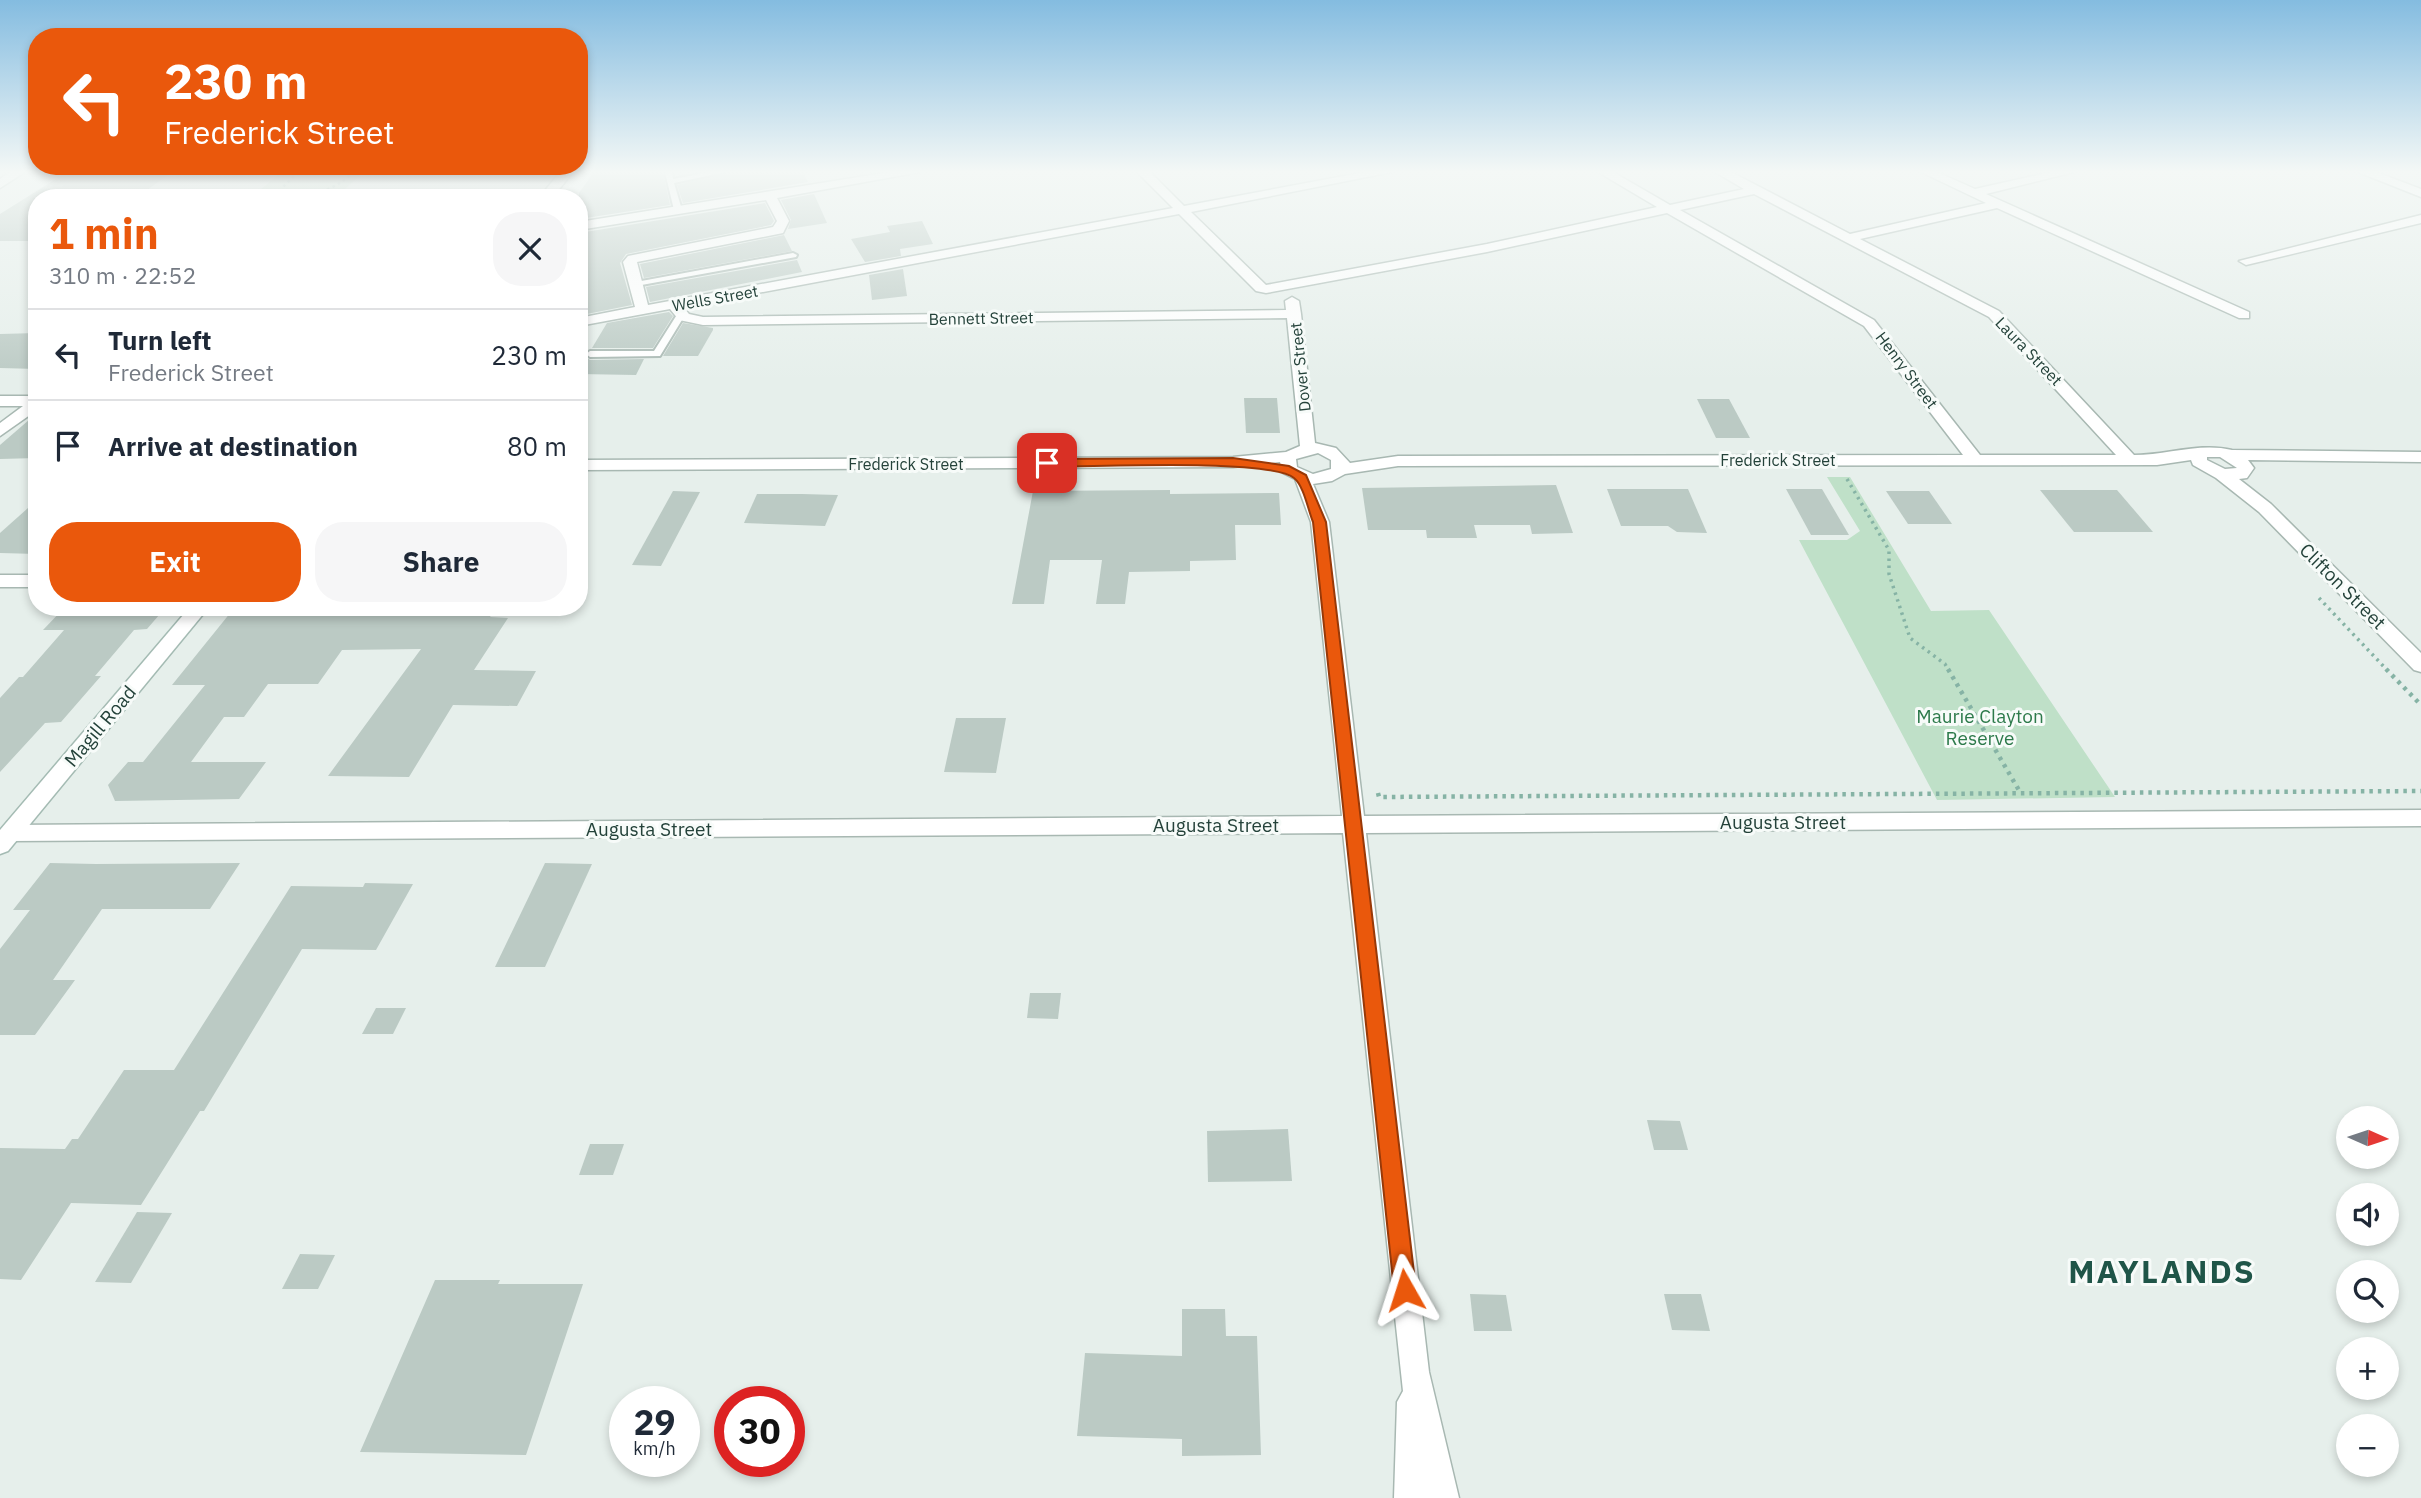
<!DOCTYPE html>
<meta charset="utf-8">
<style>
body{margin:0;font-family:"IBM Plex Sans",sans-serif;background:#f6f6f7;color:#1f2937;height:100vh;display:flex;flex-direction:column;font-size:26px;white-space:nowrap}
*{box-sizing:border-box;margin:0}
p{font-size:23px;color:#747a83}
.icon{flex:none;width:38px;height:38px;fill:none;stroke:currentColor;stroke-width:2;stroke-linecap:round;stroke-linejoin:round}
.map{position:relative;flex:1;overflow:hidden}
.drawer{position:absolute;left:28px;top:189px;width:560px;height:427px;display:flex;flex-direction:column;background:#fff;border-radius:28px;box-shadow:0 4px 10px #0003}
.drawer>*{flex:none}
.hud{position:absolute;left:28px;top:28px;width:560px;height:147px;border-radius:28px;box-shadow:0 4px 10px #0003;background:#ea580c;color:#fff;overflow:hidden}
.needle{width:46px;rotate:93deg}
.controls{position:absolute;left:2336px;top:1106px;display:grid;gap:14px}
.controls a{display:grid;place-items:center;width:63px;height:63px;border-radius:50%;background:#fff;box-shadow:0 4px 10px #0003;font-size:35px}
.speed{position:absolute;left:609px;top:1386px;display:flex;gap:14px;font-size:35px;font-weight:700;text-align:center}
.speed>*{display:grid;place-content:center;width:91px;height:91px;border-radius:50%;background:#fff;box-shadow:0 4px 10px #0003;line-height:1}
.speed small{font-size:18px;font-weight:400}
.speed .limit{border:10px solid #d22;background:#fff;color:#111}
.pin{position:absolute;display:grid;place-items:center;width:60px;height:60px;color:#fff;margin:-30px;border-radius:14px;box-shadow:0 4px 10px #0006}
.me{position:absolute;width:77px;margin:-38px;rotate:354deg;stroke-linejoin:round;filter:drop-shadow(0 0 5px #0008)}
.turn{display:flex;align-items:center;gap:24px;height:147px;padding:0 21px;font-size:32px}
.turn .icon{width:91px;height:91px;stroke-width:2.5}
.turn b{display:block;font-size:49px;line-height:60px}
.round{display:grid;place-items:center;flex:none;width:74px;height:74px;border-radius:28px;background:#f6f6f7}
.summary{display:flex;align-items:center;justify-content:space-between;height:119px;padding:0 21px}
h1{font-size:42px;font-weight:700;line-height:52px;color:#ea580c}
.primary-button{display:flex;gap:14px;margin-top:auto;padding:14px 21px}
.primary-button a{flex:1;height:80px;border-radius:28px;background:#ea580c;color:#fff;font-size:28px;font-weight:700;line-height:80px;text-align:center}
.primary-button a+a{background:#f6f6f7;color:#1f2937}
ul{padding:0;list-style:none}
li{display:flex;align-items:center;gap:21px;height:91px;padding:0 21px;border-top:2px solid #e0e1e3}
li div{flex:1}
li b{display:block;font-size:26px}
li em{font-style:normal}
.map>svg:first-child{display:block}
</style>
<div class="map">
<svg width="2421" height="1498" viewBox="0 0 2421 1498">
<rect width="100%" height="100%" fill="#e6efeb"/>
<g fill="#bfe0c8">
<polygon points="282,172 364,172 335,198 250,198"/>
<polygon points="1827,477 1850,477 1931,611 1989,610 2115,797 1937,800 1799,540 1847,540 1860,531"/>
</g>
<g fill="#bbcac4">
<polygon points="67,172 172,172 136,198 37,198 37,241 0,241 0,214"/>
<polygon points="594,172 663,172 670,205 579,219 579,193"/>
<polygon points="727,172 803,172 808,182 683,203 677,185"/>
<polygon points="814,194 827,223 788,229 791,220 781,200"/>
<polygon points="765,203 774,221 771,225 626,254 620,263 632,305 582,315 579,233"/>
<polygon points="922,221 933,244 900,249 901,256 865,262 851,239 890,232 887,226"/>
<polygon points="784,235 792,251 644,278 640,264"/>
<polygon points="797,260 802,272 650,302 646,287"/>
<polygon points="903,269 907,296 872,300 869,275"/>
<polygon points="669,312 673,316 653,348 592,348 607,323"/>
<polygon points="683,323 713,328 713,330 698,356 663,356"/>
<polygon points="37,333 37,369 0,368 0,334"/>
<polygon points="586,357 590,360 644,359 636,375 579,374"/>
<polygon points="1244,398 1277,398 1280,433 1246,433"/>
<polygon points="1697,399 1729,399 1750,438 1716,438"/>
<polygon points="37,413 37,458 0,459 0,445"/>
<polygon points="1556,485 1573,533 1532,534 1530,525 1474,525 1477,538 1427,538 1426,530 1368,530 1362,488"/>
<polygon points="1607,489 1688,489 1707,533 1677,532 1668,526 1621,526"/>
<polygon points="1786,489 1822,489 1849,535 1811,535"/>
<polygon points="1170,490 1170,494 1279,493 1281,525 1235,525 1236,560 1190,561 1190,571 1129,572 1125,604 1096,604 1102,560 1050,560 1044,604 1012,604 1033,491"/>
<polygon points="2040,490 2117,490 2153,532 2074,532"/>
<polygon points="673,491 700,492 661,566 632,565"/>
<polygon points="1886,491 1929,491 1952,524 1908,524"/>
<polygon points="757,494 802,494 838,495 825,526 744,523"/>
<polygon points="37,500 37,554 0,553 0,533"/>
<polygon points="65,607 166,607 147,629 134,630 95,676 101,676 61,722 45,723 0,772 0,698 19,677 23,677 64,630 43,630"/>
<polygon points="235,607 497,607 490,617 508,618 474,670 536,671 517,706 453,705 409,777 328,776 421,649 342,650 318,684 268,684 244,717 224,717 191,762 266,762 239,799 115,801 108,785 128,762 143,762 205,685 172,685"/>
<polygon points="956,718 1006,718 996,773 944,772"/>
<polygon points="50,863 96,864 240,863 210,909 102,909 53,980 75,980 35,1035 0,1035 0,949 30,910 13,910"/>
<polygon points="545,863 592,864 545,967 495,967"/>
<polygon points="365,883 413,884 376,950 302,949 204,1111 200,1111 141,1205 71,1203 21,1280 0,1279 0,1148 65,1149 72,1139 78,1139 124,1070 174,1070 291,886 363,887"/>
<polygon points="1030,993 1061,993 1058,1019 1027,1018"/>
<polygon points="376,1008 406,1008 393,1034 362,1034"/>
<polygon points="1647,1120 1680,1121 1688,1150 1654,1150"/>
<polygon points="1288,1129 1292,1181 1208,1182 1207,1131"/>
<polygon points="590,1144 624,1144 613,1175 579,1175"/>
<polygon points="137,1212 172,1213 131,1283 95,1282"/>
<polygon points="300,1254 335,1255 318,1289 282,1289"/>
<polygon points="435,1280 500,1280 498,1284 583,1284 526,1455 360,1452"/>
<polygon points="1470,1294 1506,1295 1512,1331 1474,1331"/>
<polygon points="1664,1294 1701,1294 1710,1331 1672,1330"/>
<polygon points="1182,1309 1225,1309 1226,1336 1257,1336 1261,1455 1182,1456 1182,1439 1077,1436 1085,1353 1182,1356"/>
</g>
<g fill="none" stroke-linecap="round" stroke-linejoin="round">
<defs>
<g id="service">
<polygon points="665,172 672,172 673,179 709,172 725,172 674,183 682,210 678,212 674,210"/>
<polygon points="793,253 797,255 796,257 636,286 632,284 636,282"/>
<polygon points="678,313 685,315 660,356 590,357 586,354 590,351 654,351"/>
</g>
<g id="minor">
<polygon points="10,172 25,172 0,188 0,179"/>
<path d="M890,172H920L777,198L789,221L783,233L637,262L648,305L1173,208L1137,172H1150L1184,206L1365,172H1392L1191,212L1266,285L1487,244L1657,207L1598,172H1613L1670,205L1744,189L1715,172H1731L1850,234L1986,203L1921,172H1937L1975,189L2051,172H2074L1986,194L2249,312V318H2239L1997,208L1860,239L1999,311L2134,455C2166,455 2201,442 2232,450L2421,452V462L2248,460L2254,468L2247,478L2239,479L2271,504L2421,653V672L2414,670L2259,512L2216,478L2193,465L2191,460L2157,465L1398,466L1345,474L1332,481L1313,484L1329,522L1364,816L2421,810V826L1366,833L1429,1372L1459,1498H1394L1397,1402L1403,1391L1343,833L10,841L2,839L0,831L10,825L1342,816L1311,522L1295,479L1283,473L1280,462L1233,467L579,470V460L1233,457L1286,452L1300,446L1287,318L703,325L679,320L670,309L579,326V318L635,307L623,262L628,256L773,227L777,221L766,200L579,230V222ZM1754,194L1989,317L2116,455H1980L1874,320L1680,210ZM1667,213L1864,326L1963,455L1398,456L1350,463L1336,448L1315,443L1301,314L1299,301L1292,297L1285,301L1286,310L703,317L689,314L683,307L1179,214L1256,291L1266,293L1487,252ZM1318,453L1331,460V469L1313,474L1297,467L1296,459ZM2207,457H2220L2237,468L2225,469L2207,460Z"/>
<polygon points="2358,172 2376,172 2421,189 2421,197"/>
<polygon points="2421,215 2421,223 2246,265 2239,261"/>
<polygon points="0,396 37,396 37,410 0,436 0,423 23,406 0,406"/>
<rect x="0" y="575" width="37" height="12"/>
</g>
<g id="secondary">
<polygon points="560,172 573,172 552,198 539,198"/>
<polygon points="190,607 209,607 8,851 0,854 0,830"/>
</g>
</defs>
<use href="#service" stroke="#a8b8b2" stroke-width="4"/>
<use href="#minor" stroke="#a8b8b2" stroke-width="3"/>
<use href="#secondary" stroke="#a4bbb3" stroke-width="3"/>
<path stroke="#86b3a5" stroke-width="2.5" stroke-dasharray="2.5 3.5" stroke-linecap="butt" d="M298,172L283,187L284,194C311,197 334,191 354,172"/>
<g stroke="#86b3a5" stroke-width="3.5" stroke-dasharray="2.5 4.5" stroke-linecap="butt">
<polyline points="1847,479 1889,550 1889,574 1910,638 1945,664 1949,671"/>
<polyline points="2319,598 2388,671"/>
</g>
<g stroke="#86b3a5" stroke-width="4.5" stroke-dasharray="3.5 5" stroke-linecap="butt">
<polyline points="1948,669 2020,792"/>
<polyline points="2386,669 2421,705"/>
<polyline points="1378,793 1379,797 2421,791"/>
</g>
<use href="#service" fill="#fff" fill-rule="evenodd"/>
<use href="#minor" fill="#fff" fill-rule="evenodd"/>
<use href="#secondary" fill="#fff" fill-rule="evenodd"/>
</g>
<linearGradient id="sky" x2="0" y2="1"><stop stop-color="#84bce0"/><stop offset="0.45" stop-color="#f4f8f6"/><stop offset="1" stop-color="#f4f8f6" stop-opacity="0"/></linearGradient>
<rect width="2421" height="382" fill="url(#sky)"/>
<path fill="#ea580c" stroke="#983908" stroke-width="2" d="M1233,458L1289,466L1306,475L1326,522L1416,1290L1413,1298L1405,1301L1397,1298L1394,1290L1313,522C1308,510 1304,486 1294,478C1270,458 1087,467 1047,467L1041,463L1047,459Z"/>
<g text-anchor="middle" stroke-width="6" stroke-linejoin="round" paint-order="stroke">
<g font-size="16" fill="#24423a" stroke="#f7fbf9">
<text transform="translate(715 298) rotate(-10)" y="6">Wells Street</text>
<text transform="translate(981 318) rotate(-1)" y="6">Bennett Street</text>
<text transform="translate(2029 351) rotate(46)" y="6">Laura Street</text>
<text transform="translate(1300 367) rotate(-96)" y="6">Dover Street</text>
<text transform="translate(1907 370) rotate(53)" y="6">Henry Street</text>
<text x="1778" y="466">Frederick Street</text>
<text x="906" y="470">Frederick Street</text>
</g>
<g font-size="19" fill="#24423a" stroke="#f7fbf9">
<text transform="translate(2343 586) rotate(45)" y="7">Clifton Street</text>
<text transform="translate(100 726) rotate(-50)" y="7">Magill Road</text>
<text x="1783" y="829">Augusta Street</text>
<text x="1216" y="832">Augusta Street</text>
<text x="649" y="836">Augusta Street</text>
</g>
<g font-size="19" fill="#2d7a4b" stroke="#f7fbf9">
<text x="1980" y="723">Maurie Clayton<tspan x="1980" dy="22">Reserve</tspan></text>
</g>
<g font-size="32" font-weight="bold" letter-spacing="2" fill="#1f5548" stroke="#f7fbf9">
<text x="2162" y="1283">MAYLANDS</text>
</g>
</g>
</svg>
<div class="controls">
<a><svg class="needle" viewBox="-14 -14 28 28"><path d="M0-13l5 13h-10z" fill="#e53935"/><path d="M0 13l5-13h-10z" fill="#747a83"/></svg></a>
<a><svg class="icon" aria-label="sound" viewBox="0 0 24 24"><path d="M4 9h4l5-4v14l-5-4H4zM17 9q2 3 0 6"/></svg></a>
<a><svg class="icon" aria-label="search" viewBox="0 0 24 24"><circle cx="10" cy="10" r="6"/><path d="M15 15l6 6"/></svg></a>
<a>+</a>
<a>−</a>
</div>
<div class="speed"><div>29<small>km/h</small></div><div class="limit">30</div></div>
<div class="pin" style="left:1047px;top:463px;background:#d93025"><svg class="icon" aria-label="arrive" viewBox="0 0 24 24"><path d="M6 21V4h12l-3 4 3 4H6"/></svg></div>
<svg class="me" style="left:1405px;top:1290px" viewBox="-20 -20 40 40"><path d="M0-17L14 15 0 8-14 15z" fill="#ea580c" stroke="#fff" stroke-width="4"/></svg>
<div class="hud">
<div class="turn"><svg class="icon" aria-label="left" viewBox="0 0 24 24"><path d="M17 20v-9H6M10 6l-5 5 5 5"/></svg><div><b>230 m</b>Frederick Street</div></div>
</div>
<section class="drawer">
<div class="summary"><div><h1>1 min</h1><p>310 m · 22:52</p></div><a class="round"><svg class="icon" aria-label="close" viewBox="0 0 24 24"><path d="M6 6l12 12M18 6L6 18"/></svg></a></div>
<ul>
<li><svg class="icon" aria-label="left" viewBox="0 0 24 24"><path d="M17 20v-9H6M10 6l-5 5 5 5"/></svg><div><b>Turn left</b><p>Frederick Street</p></div><em>230 m</em></li>
<li><svg class="icon" aria-label="arrive" viewBox="0 0 24 24"><path d="M6 21V4h12l-3 4 3 4H6"/></svg><div><b>Arrive at destination</b></div><em>80 m</em></li>
</ul>
<div class="primary-button"><a>Exit</a><a>Share</a></div>
</section>
</div>
